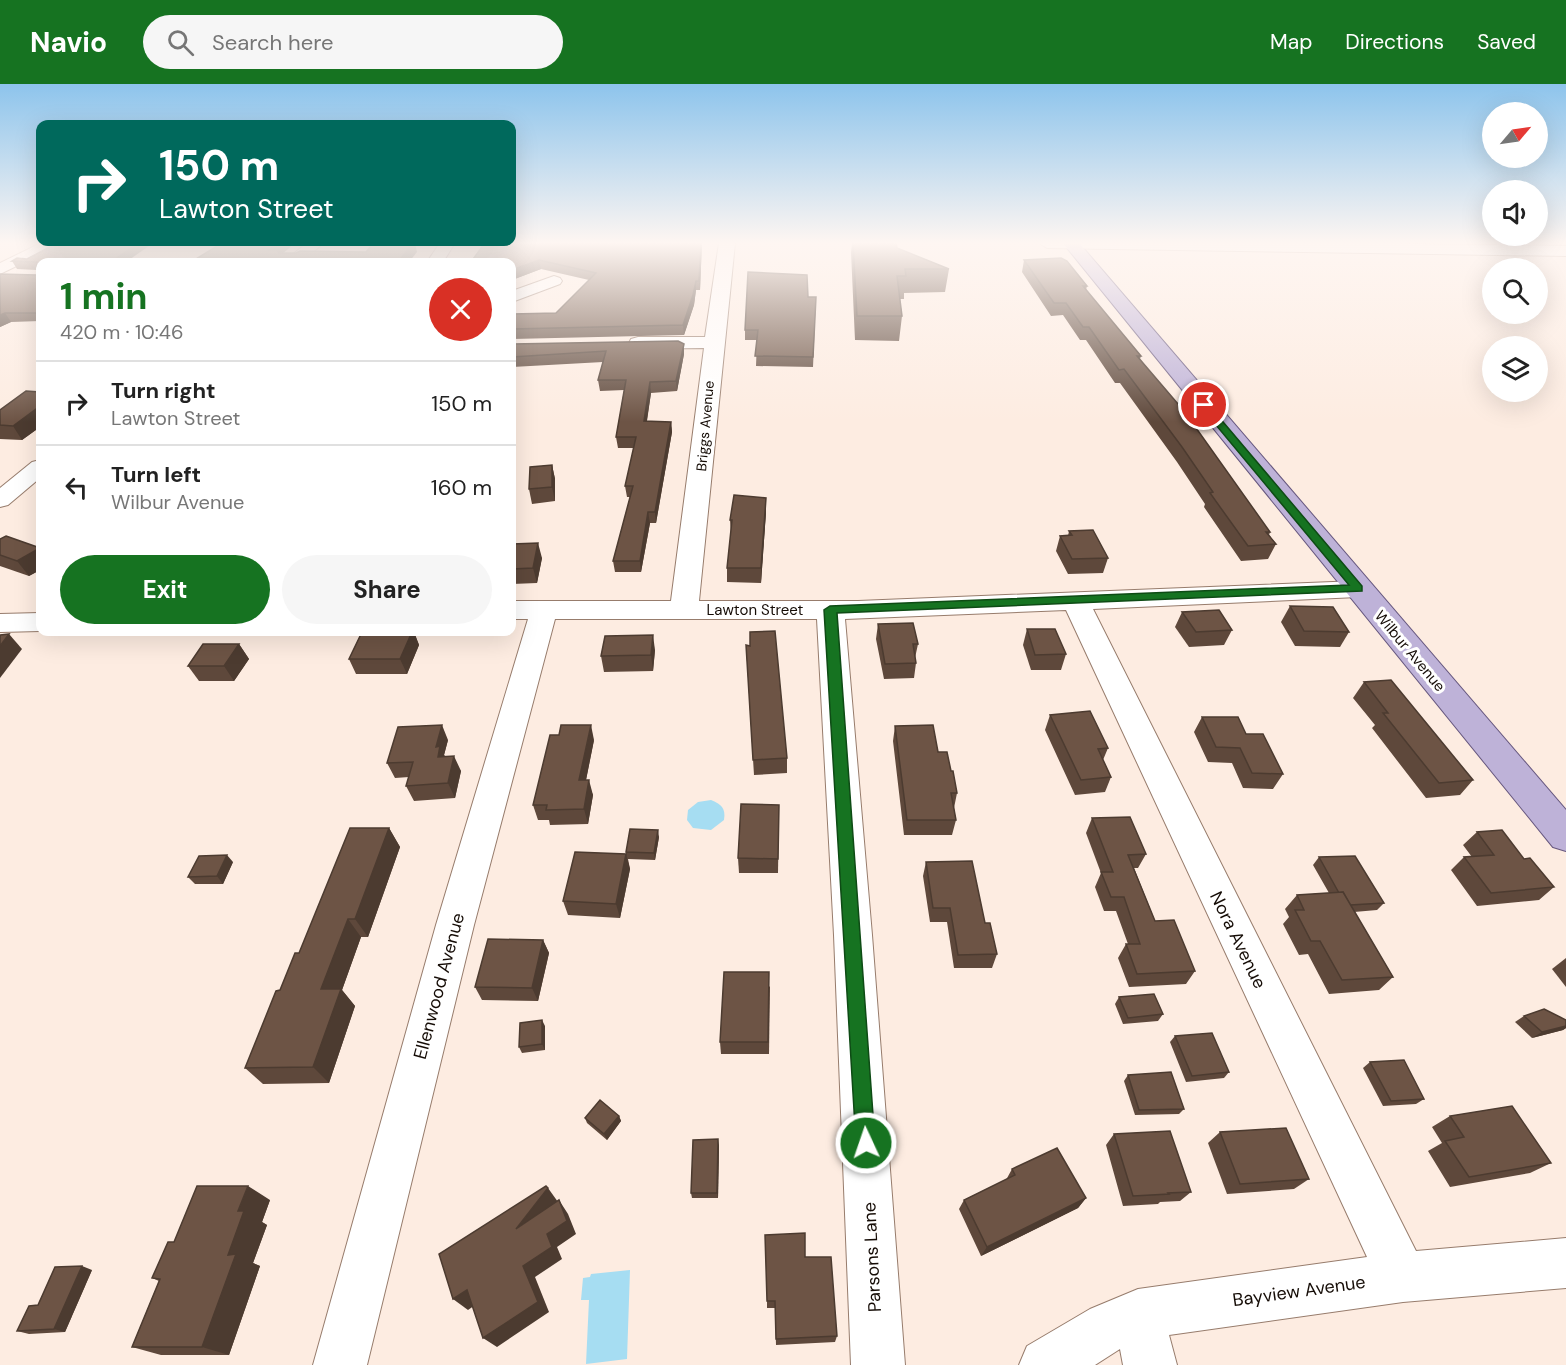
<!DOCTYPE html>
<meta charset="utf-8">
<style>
body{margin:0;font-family:"DM Sans",sans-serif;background:#f6f6f6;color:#222;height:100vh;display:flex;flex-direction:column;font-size:22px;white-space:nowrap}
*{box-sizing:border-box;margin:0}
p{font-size:20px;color:#767676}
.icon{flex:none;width:33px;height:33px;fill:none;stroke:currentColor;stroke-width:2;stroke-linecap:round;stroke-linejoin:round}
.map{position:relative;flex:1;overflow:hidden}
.side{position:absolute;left:36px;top:174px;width:480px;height:378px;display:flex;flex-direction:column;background:#fff;border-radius:12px;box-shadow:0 6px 24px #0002}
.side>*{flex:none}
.hud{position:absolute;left:36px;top:36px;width:480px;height:126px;border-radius:12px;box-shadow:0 6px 24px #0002;background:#00695c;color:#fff;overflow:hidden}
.needle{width:39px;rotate:61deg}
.buttons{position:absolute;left:1482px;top:18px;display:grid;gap:12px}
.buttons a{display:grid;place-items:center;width:66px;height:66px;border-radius:50%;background:#fff;box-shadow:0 6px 24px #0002;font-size:30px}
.pin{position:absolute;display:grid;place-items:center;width:51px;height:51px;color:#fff;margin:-26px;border:3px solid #fff;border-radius:50%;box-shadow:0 2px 6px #0007}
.me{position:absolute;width:66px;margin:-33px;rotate:357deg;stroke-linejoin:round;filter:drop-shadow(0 0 4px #0008)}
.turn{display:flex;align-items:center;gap:21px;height:126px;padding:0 24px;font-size:27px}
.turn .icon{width:78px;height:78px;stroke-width:2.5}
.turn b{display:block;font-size:42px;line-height:51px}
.round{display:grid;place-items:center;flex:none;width:63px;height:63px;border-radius:32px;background:#f6f6f6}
.summary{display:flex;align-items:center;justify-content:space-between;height:102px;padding:0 24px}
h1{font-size:36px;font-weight:700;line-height:45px;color:#167321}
.action{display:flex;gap:12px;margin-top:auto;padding:12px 24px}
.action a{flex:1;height:69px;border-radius:36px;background:#167321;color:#fff;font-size:24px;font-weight:700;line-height:69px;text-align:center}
.action a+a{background:#f6f6f6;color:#222}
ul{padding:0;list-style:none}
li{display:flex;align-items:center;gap:18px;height:84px;padding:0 24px;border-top:2px solid #e0e0e0}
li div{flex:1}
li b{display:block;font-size:22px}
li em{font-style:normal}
header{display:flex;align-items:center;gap:36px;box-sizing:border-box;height:84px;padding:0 30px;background:#167321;color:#fff}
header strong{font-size:28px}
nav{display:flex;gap:33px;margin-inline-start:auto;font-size:21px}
.search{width:420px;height:54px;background:#f6f6f6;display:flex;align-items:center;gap:15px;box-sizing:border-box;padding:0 21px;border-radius:33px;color:#767676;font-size:22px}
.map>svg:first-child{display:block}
</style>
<header>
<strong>Navio</strong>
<div class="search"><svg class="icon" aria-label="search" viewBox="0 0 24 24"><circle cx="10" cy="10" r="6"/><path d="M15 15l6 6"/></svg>Search here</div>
<nav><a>Map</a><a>Directions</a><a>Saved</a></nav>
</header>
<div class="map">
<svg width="1566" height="1281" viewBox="0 0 1566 1281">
<rect width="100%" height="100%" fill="#fdece1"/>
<g fill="#a6ddf2">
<path d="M711,716C721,720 726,724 724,736L711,746L693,744L687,736L688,726L698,718Z"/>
<polygon points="630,1186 627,1275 586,1280 589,1216 581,1216 583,1194 590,1193 591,1190"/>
</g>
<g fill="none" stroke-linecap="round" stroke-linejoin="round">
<defs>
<g id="street">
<polygon points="41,159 61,159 58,162 0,190 0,179"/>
<polygon points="307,159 324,159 300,178 283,178"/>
<polygon points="440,159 455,159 443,178 427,178"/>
<polygon points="719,159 735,159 699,517 858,517 1358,497 1368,499 1371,505 1368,511 1358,513 1093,525 1416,1167 1566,1154 1566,1204 1403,1218 1169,1251 1177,1281 1123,1281 1120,1265 1095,1281 1019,1281 1027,1262 1090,1225 1138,1205 1367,1173 1066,526 845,535 872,851 905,1281 851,1281 834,851 817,535 555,535 474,841 367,1281 313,1281 436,841 528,535 512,535 512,517 671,517 704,264 638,265 631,263 629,259 631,255 638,253 705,253"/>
<polygon points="554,192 560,194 562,197 560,200 512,218 512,207"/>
<polygon points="40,376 40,394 8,421 0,423 0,404 32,378"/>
<polygon points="40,529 40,547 0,548 0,530"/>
</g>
<polygon id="secondary" points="1039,159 1348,159 1566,162 1566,172 1047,164"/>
<polygon id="primary" points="1063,159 1079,159 1566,726 1566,767 1553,763"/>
</defs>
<use href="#street" stroke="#977c6c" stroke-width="2"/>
<use href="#secondary" stroke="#977c6c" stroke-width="2"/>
<use href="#primary" stroke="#66577e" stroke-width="2"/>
<use href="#street" fill="#fff" fill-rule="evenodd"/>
<use href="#secondary" fill="#fff" fill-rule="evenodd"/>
<use href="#primary" fill="#beb2d8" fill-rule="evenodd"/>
</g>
<g fill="#5e483b">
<polygon points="702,159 700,206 696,206 694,221 684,251 512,255 512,218 514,228 513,230 556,229 589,196 541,185 512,196 512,178"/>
<polygon points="852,159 896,159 897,164 949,185 945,208 904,209 904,215 900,215 902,232 899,257 855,256 851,168"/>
<polygon points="149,162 40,178 40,237 11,238 0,243 0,190 37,191 37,186 17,185 12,177"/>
<polygon points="1024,176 1087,202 1086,206 1141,272 1140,275 1270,448 1269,451 1276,460 1268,475 1241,477 1204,423 1205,420 1177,378 1120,299 1115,299 1086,256 1080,256 1063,231 1051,232 1022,188"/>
<polygon points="808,213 816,213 813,283 756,282 757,256 745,256 745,246"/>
<polygon points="512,260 684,270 677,307 651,309 647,337 671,338 672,348 656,439 650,439 641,488 615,488 613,477 630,413 627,413 625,402 634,364 618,364 616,353 624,306 600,307 598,296 603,278 512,283"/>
<polygon points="40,308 40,343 22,356 0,355 0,326"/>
<polygon points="552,381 555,395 555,417 532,420 529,405"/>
<polygon points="766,414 766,428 761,499 727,498 727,484 731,449 730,436"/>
<polygon points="1069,447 1108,474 1103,489 1068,490 1056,467 1060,452 1068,452"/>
<polygon points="0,455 40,464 40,486 29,492 0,482"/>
<polygon points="512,460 542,474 537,499 512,500"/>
<polygon points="1290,522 1349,548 1340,563 1295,562 1281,538"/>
<polygon points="1182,528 1232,546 1224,561 1189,563 1175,543"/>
<polygon points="878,540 918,560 915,574 916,579 914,594 884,595 876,555"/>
<polygon points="1027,545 1066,570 1061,586 1031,586 1023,561"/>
<polygon points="362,548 414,548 419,561 407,590 356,590 349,575"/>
<polygon points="239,560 249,575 234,597 199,597 188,582"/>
<polygon points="746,562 750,562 787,674 787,689 754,691"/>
<polygon points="655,566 653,587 604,588 601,572"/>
<polygon points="1364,598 1473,696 1460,711 1426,714 1372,644 1375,641 1353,614"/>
<polygon points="1050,631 1108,664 1103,676 1111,693 1105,708 1075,711 1045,646"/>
<polygon points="1202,633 1283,690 1273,705 1243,704 1232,679 1208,678 1194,648"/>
<polygon points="895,642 938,668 951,687 957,709 954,724 956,736 952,751 904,751 893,657"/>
<polygon points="448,656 444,671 461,687 455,714 414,717 406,702 409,693 395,694 387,679"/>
<polygon points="594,656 586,696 593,711 588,740 550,741 549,736 538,736 533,721"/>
<polygon points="779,721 778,789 739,789 738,774"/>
<polygon points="1092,734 1146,770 1138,784 1134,784 1155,837 1195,887 1186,900 1129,903 1118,874 1126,860 1128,860 1116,827 1104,827 1095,803 1101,789 1086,749"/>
<polygon points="389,744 400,763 368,853 361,853 342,906 355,922 329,999 263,1000 245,984 299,869"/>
<polygon points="1477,748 1554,803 1539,816 1477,822 1451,786 1464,773 1472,773 1463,761"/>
<polygon points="659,753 655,776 628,775 630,785 620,834 568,831 563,817 626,770 626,768"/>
<polygon points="1319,773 1384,819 1377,826 1354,828 1393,893 1379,906 1329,910 1308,870 1299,871 1283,840 1289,833 1285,825 1297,811 1329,809 1313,781"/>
<polygon points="233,778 223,800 195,800 188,793"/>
<polygon points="926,778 985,839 997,870 992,884 954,884 947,838 930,838 923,792"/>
<polygon points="543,856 549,869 538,917 482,916 475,903"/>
<polygon points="1566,874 1566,903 1552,885"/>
<polygon points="770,902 769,970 721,970 720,958"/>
<polygon points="1119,913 1163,930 1158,937 1123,940 1115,920"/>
<polygon points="1524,932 1566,936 1566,944 1563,946 1532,954 1515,938"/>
<polygon points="545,942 545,966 522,969 519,963"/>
<polygon points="1175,952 1229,988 1224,994 1186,998 1170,958"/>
<polygon points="1370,978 1424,1015 1416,1020 1383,1022 1363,984"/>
<polygon points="1128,991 1184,1025 1179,1030 1135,1031 1124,997"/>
<polygon points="619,1032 621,1037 607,1056 587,1039 585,1034"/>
<polygon points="1450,1032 1551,1079 1530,1089 1450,1103 1428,1067 1442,1059 1432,1043"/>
<polygon points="1220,1048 1309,1095 1294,1105 1227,1110 1208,1059"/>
<polygon points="1114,1050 1191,1108 1180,1117 1160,1118 1158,1120 1123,1122 1106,1061"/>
<polygon points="719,1061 718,1114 692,1114 691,1109"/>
<polygon points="1012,1085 1086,1114 1078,1124 981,1172 959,1125 964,1116 1006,1096"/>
<polygon points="270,1116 262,1138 267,1141 253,1179 260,1182 229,1271 161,1271 132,1263 159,1197 152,1194 174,1158"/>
<polygon points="805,1173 837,1252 835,1258 776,1261 775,1224 767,1224 767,1217"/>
<polygon points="92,1186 65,1248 29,1250 17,1247 38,1221"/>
</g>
<g fill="#4c3b30">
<polygon points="135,159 148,159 149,162 126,178 111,178"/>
<polygon points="278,159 295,159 274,177 269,166"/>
<polygon points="413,159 415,159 417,168 409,178 398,178"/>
<polygon points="701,159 702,159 700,206 699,197"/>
<polygon points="539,176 541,185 512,196 512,186"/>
<polygon points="696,197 696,206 694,221 684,251 683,241"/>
<polygon points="512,218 514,228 512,232"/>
<polygon points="5,229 11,238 0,243 0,231"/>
<polygon points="684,260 684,270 677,307 676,297"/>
<polygon points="650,298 651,309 645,348 644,337"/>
<polygon points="40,322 40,343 22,356 13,342"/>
<polygon points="671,338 672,348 656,439 655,428"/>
<polygon points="552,381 555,395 555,417 552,403"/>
<polygon points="766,414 766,428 761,499 761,484"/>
<polygon points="648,428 650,439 641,488 640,477"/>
<polygon points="538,459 542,474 537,499 533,484"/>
<polygon points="40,464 40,486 29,492 17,477"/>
<polygon points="412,548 414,548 419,561 407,590 400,575"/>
<polygon points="9,550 22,565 0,594 0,562"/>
<polygon points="653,551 655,566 653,587 651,571"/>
<polygon points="239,560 249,575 234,597 224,582"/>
<polygon points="442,641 448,656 444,671 447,677 438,673 436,663"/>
<polygon points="591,641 594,656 583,711 579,696"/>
<polygon points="454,672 461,687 455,714 448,699"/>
<polygon points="589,696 593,711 588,740 584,725"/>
<polygon points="389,744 400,763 368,853 355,835"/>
<polygon points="658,746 659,753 655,776 654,769"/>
<polygon points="626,770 630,785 620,834 616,820"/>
<polygon points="227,771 233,778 223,800 217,792"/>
<polygon points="348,835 361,853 342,906 355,922 329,999 313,983 321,905"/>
<polygon points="543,856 549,869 538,917 532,904"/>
<polygon points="542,936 545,942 545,966 542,960"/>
<polygon points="1566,942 1566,944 1563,946 1532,954 1542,948"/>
<polygon points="619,1032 621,1037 607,1056 604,1050"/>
<polygon points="718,1055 719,1061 718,1114 717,1109"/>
<polygon points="248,1102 270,1116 262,1138 267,1141 253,1179 260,1182 229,1271 202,1263 228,1171 238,1127"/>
<polygon points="548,1104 558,1118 516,1145"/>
<polygon points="1086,1114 1078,1124 981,1172 987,1163"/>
<polygon points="559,1116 568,1130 576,1150 557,1163 562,1175 535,1193 549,1228 497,1263 483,1254 523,1182 547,1150"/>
<polygon points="82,1182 92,1186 65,1248 54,1245"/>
<polygon points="467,1206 481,1217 468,1226 453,1215"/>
</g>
<g fill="#6d5445" stroke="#4c3b30" stroke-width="1.5">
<polygon points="57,159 138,159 111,178 40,178 40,229 5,229 0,231 0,190 37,191 37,178 12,177 17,174 27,175"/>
<polygon points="222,159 278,159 269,166 277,166 279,169 296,169 300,167 366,168 372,161 385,161 387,159 413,159 398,178 191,178"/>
<polygon points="540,159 701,159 699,197 696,197 693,211 683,241 512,245 512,230 556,229 596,189 539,176 512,186 512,178 471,178 484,160 539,160"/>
<polygon points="853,159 896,159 897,164 949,185 905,185 906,192 897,192 902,232 857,232"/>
<polygon points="1061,174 1067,177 1087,202 1083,202 1141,272 1137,272 1184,327 1270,448 1266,448 1276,460 1248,462 1210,409 1213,408 1182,363 1124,285 1119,286 1089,243 1083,243 1066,219 1054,219 1024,176"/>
<polygon points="748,188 807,191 808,213 816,213 813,273 755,272 758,246 745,246"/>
<polygon points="678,257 684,260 676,297 650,298 644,337 671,338 655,428 648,428 640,477 613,477 633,402 625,402 636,353 616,353 626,296 598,296 606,267 512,273 512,260"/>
<polygon points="26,307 40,308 40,322 13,342 0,341 0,326"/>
<polygon points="552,381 552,403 529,405 530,383"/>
<polygon points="734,411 766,414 761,484 727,484 732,436 730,436"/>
<polygon points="1093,446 1108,474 1072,475 1060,452 1072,451 1069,447"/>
<polygon points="6,452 40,464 17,477 0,471 0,455"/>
<polygon points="538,459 533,484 512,485 512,460"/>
<polygon points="1290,522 1333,523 1349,548 1304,547"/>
<polygon points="1219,526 1232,546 1196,548 1182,528"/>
<polygon points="913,539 918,560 913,560 916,579 885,580 878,540"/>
<polygon points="1027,545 1055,545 1066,570 1035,571"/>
<polygon points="775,547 787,674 753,676 746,561 750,562 750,548"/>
<polygon points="362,548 412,548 400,575 349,575"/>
<polygon points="9,550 0,562 0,551"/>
<polygon points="653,551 651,571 601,572 605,552"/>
<polygon points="203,560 239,560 224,582 188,582"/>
<polygon points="1391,596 1473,696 1439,699 1383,629 1388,629 1364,598"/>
<polygon points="1090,627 1108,664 1098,665 1111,693 1081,696 1050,631"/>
<polygon points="1202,633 1238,633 1246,650 1263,650 1283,690 1252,689 1240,664 1216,663"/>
<polygon points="442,641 436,663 440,662 438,673 454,672 448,699 406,702 413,678 387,679 398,643"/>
<polygon points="561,641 591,641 579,696 589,696 584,725 546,726 547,721 533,721 550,651 559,651"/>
<polygon points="933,641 938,668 947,668 951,687 953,687 957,709 951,709 956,736 907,736 895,642"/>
<polygon points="741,720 779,721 778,775 738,774"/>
<polygon points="1130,733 1146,770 1128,771 1155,837 1174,836 1195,887 1137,890 1126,860 1140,860 1124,813 1111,813 1101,788 1113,788 1092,734"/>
<polygon points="350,744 389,744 355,835 348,835 321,905 341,905 313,983 245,984 276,907 280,906 295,869 299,869"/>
<polygon points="630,745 658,746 654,769 626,768"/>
<polygon points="1502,746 1524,775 1530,774 1554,803 1491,809 1464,773 1494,771 1477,748"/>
<polygon points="575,768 626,770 616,820 563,817"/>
<polygon points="227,771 217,792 188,793 199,772"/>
<polygon points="1355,772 1384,819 1350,821 1343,808 1339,809 1319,773"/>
<polygon points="972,777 985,839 990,839 997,870 958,871 950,824 933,824 926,778"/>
<polygon points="1343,808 1393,893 1342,896 1320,857 1311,857 1295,826 1304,826 1297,811"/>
<polygon points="488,855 543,856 532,904 475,903"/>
<polygon points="724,888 769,888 768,958 720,958"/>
<polygon points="1154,910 1163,930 1128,934 1119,913"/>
<polygon points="1544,925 1566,936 1566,942 1542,948 1524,932"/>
<polygon points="542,936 542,960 519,963 520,939"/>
<polygon points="1212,949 1229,988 1192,992 1175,952"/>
<polygon points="1404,976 1424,1015 1391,1017 1370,978"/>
<polygon points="1171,988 1184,1025 1139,1026 1128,991"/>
<polygon points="600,1016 619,1032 604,1050 585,1034"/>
<polygon points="1512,1022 1551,1079 1469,1093 1445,1057 1464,1053 1450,1032"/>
<polygon points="1286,1044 1309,1095 1240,1100 1220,1048"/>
<polygon points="1170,1047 1191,1108 1168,1109 1169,1110 1133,1112 1114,1050"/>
<polygon points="718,1055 717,1109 691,1109 693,1056"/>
<polygon points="1057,1064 1086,1114 987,1163 964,1116 1015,1091 1012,1085"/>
<polygon points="197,1102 248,1102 238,1127 244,1127 228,1171 236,1170 202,1263 132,1263 160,1195 152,1194 168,1158 174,1158"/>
<polygon points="546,1102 548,1104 516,1145 559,1116 567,1137 547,1150 552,1163 523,1182 538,1218 483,1254 467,1206 453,1215 439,1170"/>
<polygon points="805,1149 805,1173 831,1173 837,1252 776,1255 775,1217 767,1217 765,1151"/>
<polygon points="82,1182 54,1245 17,1247 29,1222 38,1221 55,1183"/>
</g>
<linearGradient id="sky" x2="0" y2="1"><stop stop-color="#8dc4ec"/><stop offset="0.47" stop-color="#fef6f2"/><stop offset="1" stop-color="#fef6f2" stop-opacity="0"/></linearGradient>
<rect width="1566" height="338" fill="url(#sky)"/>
<polygon fill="#167321" stroke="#0e4b15" stroke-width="1.5" points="1201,319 1207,319 1362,502 1362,507 837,529 875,1059 873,1066 866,1069 858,1066 856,1059 824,526 830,522 1349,501 1201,323"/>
<g text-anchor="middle" stroke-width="6" stroke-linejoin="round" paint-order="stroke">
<g font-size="14" fill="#150c06" stroke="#fff">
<text transform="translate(705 342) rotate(-85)" y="5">Briggs Avenue</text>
</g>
<g font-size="15" fill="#150c06" stroke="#fff">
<text x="755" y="531">Lawton Street</text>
<text transform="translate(1410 567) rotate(50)" y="5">Wilbur Avenue</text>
</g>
<g font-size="18" fill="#150c06" stroke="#fff">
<text transform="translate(1238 856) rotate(64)" y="6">Nora Avenue</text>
<text transform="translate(439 902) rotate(-75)" y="6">Ellenwood Avenue</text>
<text transform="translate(872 1173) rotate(-93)" y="6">Parsons Lane</text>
<text transform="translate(1299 1207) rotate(-8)" y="6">Bayview Avenue</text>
</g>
</g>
</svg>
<div class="buttons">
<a><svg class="needle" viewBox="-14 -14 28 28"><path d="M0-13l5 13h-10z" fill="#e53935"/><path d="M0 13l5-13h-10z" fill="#767676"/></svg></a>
<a><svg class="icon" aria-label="sound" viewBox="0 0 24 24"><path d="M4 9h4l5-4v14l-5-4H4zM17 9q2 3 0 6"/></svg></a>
<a><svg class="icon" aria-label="search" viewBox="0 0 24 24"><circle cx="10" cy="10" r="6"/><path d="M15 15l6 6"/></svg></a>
<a><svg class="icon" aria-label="layers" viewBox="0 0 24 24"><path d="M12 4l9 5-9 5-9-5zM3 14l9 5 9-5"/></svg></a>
</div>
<div class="pin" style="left:1204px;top:321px;background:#d93025"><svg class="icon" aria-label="arrive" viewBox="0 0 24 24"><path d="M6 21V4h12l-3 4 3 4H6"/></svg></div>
<svg class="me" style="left:866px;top:1059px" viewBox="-20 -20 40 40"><circle r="17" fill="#167321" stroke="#fff" stroke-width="3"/><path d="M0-11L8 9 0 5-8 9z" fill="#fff"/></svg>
<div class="hud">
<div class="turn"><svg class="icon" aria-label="right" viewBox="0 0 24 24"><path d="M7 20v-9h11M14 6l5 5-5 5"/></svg><div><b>150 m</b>Lawton Street</div></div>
</div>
<section class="side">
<div class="summary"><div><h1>1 min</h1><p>420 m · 10:46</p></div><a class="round" style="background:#d93025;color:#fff"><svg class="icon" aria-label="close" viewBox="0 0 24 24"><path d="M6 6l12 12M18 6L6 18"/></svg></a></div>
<ul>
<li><svg class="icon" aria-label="right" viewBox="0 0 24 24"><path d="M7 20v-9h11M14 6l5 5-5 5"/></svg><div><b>Turn right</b><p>Lawton Street</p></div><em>150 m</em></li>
<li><svg class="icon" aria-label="left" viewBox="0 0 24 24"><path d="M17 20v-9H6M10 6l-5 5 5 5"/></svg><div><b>Turn left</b><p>Wilbur Avenue</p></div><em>160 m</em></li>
</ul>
<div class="action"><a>Exit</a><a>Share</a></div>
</section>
</div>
